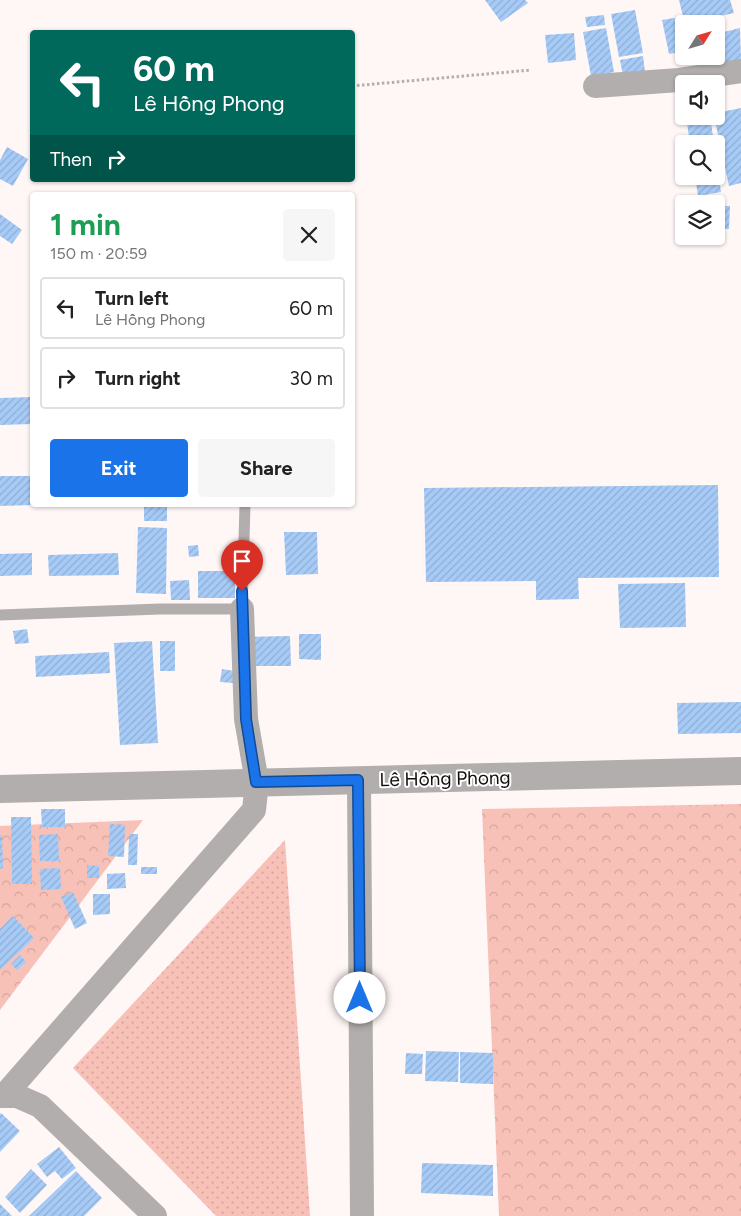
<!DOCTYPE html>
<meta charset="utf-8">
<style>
body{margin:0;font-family:Figtree,sans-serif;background:#f6f6f6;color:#222;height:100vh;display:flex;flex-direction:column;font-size:19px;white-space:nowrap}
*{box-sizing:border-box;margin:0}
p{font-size:16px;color:#767676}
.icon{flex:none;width:28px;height:28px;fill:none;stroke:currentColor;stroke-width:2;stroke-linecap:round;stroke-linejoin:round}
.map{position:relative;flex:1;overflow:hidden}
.drawer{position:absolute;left:30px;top:192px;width:325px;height:315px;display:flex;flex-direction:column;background:#fff;border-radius:5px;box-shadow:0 1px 4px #0004}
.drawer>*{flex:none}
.banner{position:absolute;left:30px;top:30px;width:325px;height:152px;border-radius:5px;box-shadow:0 1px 4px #0004;background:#00695c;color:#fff;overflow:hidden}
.needle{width:32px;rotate:53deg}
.buttons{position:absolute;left:675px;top:15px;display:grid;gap:10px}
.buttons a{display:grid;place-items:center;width:50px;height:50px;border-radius:5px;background:#fff;box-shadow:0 1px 4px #0004;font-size:25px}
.pin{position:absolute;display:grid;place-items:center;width:42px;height:42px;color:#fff;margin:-51px -21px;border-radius:50% 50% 50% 0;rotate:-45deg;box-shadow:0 0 5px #0007}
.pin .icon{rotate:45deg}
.me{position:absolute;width:55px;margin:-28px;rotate:0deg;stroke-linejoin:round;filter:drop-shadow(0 0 4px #0008)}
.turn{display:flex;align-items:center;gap:18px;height:105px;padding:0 20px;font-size:22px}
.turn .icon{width:65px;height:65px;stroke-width:2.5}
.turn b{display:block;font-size:35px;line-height:42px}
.then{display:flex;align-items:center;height:48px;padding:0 20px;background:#0003;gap:10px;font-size:19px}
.round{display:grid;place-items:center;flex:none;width:52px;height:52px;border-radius:5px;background:#f6f6f6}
.overview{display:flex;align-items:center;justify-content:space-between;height:85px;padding:0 20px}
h1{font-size:30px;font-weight:700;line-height:38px;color:#1e9e55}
.cta{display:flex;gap:10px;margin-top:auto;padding:10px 20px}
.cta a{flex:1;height:58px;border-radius:5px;background:#1a73e8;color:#fff;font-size:20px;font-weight:700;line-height:58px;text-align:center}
.cta a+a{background:#f6f6f6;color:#222}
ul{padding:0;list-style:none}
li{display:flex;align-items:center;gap:15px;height:62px;margin:0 10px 8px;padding:0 10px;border:2px solid #e0e0e0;border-radius:5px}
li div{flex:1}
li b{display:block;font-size:19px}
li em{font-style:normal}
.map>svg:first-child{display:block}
</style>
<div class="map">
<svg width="741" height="1216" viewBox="0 0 741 1216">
<defs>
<pattern id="grass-dots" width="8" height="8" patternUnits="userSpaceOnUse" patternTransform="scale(1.25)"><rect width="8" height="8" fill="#f8c1b8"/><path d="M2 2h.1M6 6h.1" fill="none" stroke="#d4a59d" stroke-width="1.8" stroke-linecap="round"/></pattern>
<pattern id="park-crowns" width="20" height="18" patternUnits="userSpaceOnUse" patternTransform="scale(1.25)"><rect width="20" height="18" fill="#f8c1b8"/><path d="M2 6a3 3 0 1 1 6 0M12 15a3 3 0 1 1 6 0" fill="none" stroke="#d4a59d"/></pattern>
<pattern id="building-hatch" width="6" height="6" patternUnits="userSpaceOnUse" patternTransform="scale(1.25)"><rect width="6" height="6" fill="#a7cbf7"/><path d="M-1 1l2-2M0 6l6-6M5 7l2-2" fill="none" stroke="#8fadd3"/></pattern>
</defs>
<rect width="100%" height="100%" fill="#fff7f6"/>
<polygon fill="url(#grass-dots)" points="285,840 310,1216 216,1216 73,1068"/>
<g fill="url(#park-crowns)">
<polygon points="741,804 741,1216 499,1216 482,809"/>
<polygon points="143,820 0,1010 0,826"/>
</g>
<g fill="url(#building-hatch)">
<polygon points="485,0 525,0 528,3 501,22"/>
<polygon points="679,0 730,0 734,13 685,24"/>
<polygon points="635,10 643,53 619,57 611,14"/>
<polygon points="604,15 605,25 587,27 585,17"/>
<polygon points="680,17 684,51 669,54 662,20"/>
<polygon points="606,28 614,72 591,76 583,32"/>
<polygon points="740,28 741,59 701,69 697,56 716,56 716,34"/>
<polygon points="574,33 576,60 548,63 545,35"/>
<polygon points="643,56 645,72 623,76 620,60"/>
<polygon points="741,108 741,183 729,186 714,116 716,113"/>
<polygon points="686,116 710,116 714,144 690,144"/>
<polygon points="7,147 28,159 13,186 0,179 0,160"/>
<polygon points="717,166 721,192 698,196 695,176 716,176"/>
<polygon points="716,206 730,206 729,229 716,229"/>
<polygon points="0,214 22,230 12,244 0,236"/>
<polygon points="32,397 32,424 0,425 0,398"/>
<polygon points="0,476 32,476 32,505 0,506"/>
<polygon points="718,485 719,577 578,578 579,599 536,600 536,581 426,582 424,488"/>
<rect x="144" y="505" width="23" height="16"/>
<polygon points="138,527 167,528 166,594 136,593"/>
<polygon points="284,532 317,532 318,574 286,575"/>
<polygon points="198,545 199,556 189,557 188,546"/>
<polygon points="32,553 32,575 0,576 0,554"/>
<polygon points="118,553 119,575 49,576 48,555"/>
<rect x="198" y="571" width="37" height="27"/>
<polygon points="189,580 190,600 171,600 170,581"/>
<polygon points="685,583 686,627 620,628 618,584"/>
<polygon points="27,629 29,643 15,644 13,631"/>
<polygon points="299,634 321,634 321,660 299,659"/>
<polygon points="290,636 291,666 249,666 248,637"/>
<polygon points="152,641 158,743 120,745 114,643"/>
<rect x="160" y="641" width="15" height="30"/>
<polygon points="109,652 110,673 36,677 35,656"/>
<polygon points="222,669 234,671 233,683 220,682"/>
<polygon points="741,702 741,733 678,734 677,703"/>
<polygon points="41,809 65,809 65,827 42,827"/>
<polygon points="11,817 31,817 32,884 12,884"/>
<polygon points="110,824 125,825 124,857 108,856"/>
<polygon points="58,834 59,861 40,861 39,835"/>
<polygon points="129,834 138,834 137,865 128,865"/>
<polygon points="0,835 2,835 3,868 0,869"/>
<polygon points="87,865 99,866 99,878 87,878"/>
<rect x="141" y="867" width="16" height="7"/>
<polygon points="60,868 61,889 41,890 40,869"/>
<polygon points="125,873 126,888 107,889 107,874"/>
<polygon points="73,892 87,923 75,929 61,897"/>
<polygon points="93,894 110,894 110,914 93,915"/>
<polygon points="13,916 34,938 0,970 0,929"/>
<polygon points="20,955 26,962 17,970 11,964"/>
<polygon points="426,1051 459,1052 458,1082 425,1081"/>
<polygon points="460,1052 493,1053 493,1084 460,1083"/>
<polygon points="406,1053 423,1054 422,1074 405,1074"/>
<polygon points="1,1113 20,1131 0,1152 0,1114"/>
<polygon points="59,1147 76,1168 62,1179 55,1171 47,1177 37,1164"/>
<polygon points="422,1163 493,1165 493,1196 421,1193"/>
<polygon points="31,1169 47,1185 20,1213 5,1197"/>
<polygon points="76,1171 102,1198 84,1216 29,1216"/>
<polygon points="0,1204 12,1216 0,1216"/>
</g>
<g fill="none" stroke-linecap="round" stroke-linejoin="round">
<polyline stroke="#b4aead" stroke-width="3" stroke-dasharray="2.5 2.5" stroke-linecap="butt" points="352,86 531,70"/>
<polyline stroke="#b2aead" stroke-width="11" points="0,615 160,609 242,609 245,505"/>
<g stroke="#b2aead" stroke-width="24">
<polyline points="595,86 679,80 741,71"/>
<polyline points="359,780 362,1216"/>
<polyline points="3,1096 17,1096 40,1106 155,1216"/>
<polyline points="17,1096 9,1090 254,810 257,782 246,719 242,609"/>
</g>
<polyline stroke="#b2aead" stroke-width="28" points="0,789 741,771"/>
</g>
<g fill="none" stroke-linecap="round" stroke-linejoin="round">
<defs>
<polyline id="route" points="242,591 246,719 256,782 358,780 360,998"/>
</defs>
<use href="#route" stroke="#114b97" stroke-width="12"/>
<use href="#route" stroke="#1a73e8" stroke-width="9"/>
</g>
<g text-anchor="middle" stroke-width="4" stroke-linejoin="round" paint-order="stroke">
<g font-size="19" fill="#110e0d" stroke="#fff">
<text transform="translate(445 778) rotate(-1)" y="7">Lê Hồng Phong</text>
</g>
</g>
</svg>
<div class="buttons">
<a><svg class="needle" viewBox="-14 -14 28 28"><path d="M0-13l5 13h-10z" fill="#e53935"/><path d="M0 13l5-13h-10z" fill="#767676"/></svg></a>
<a><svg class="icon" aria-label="sound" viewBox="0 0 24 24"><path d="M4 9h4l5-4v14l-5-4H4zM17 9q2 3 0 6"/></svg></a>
<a><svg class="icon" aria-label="search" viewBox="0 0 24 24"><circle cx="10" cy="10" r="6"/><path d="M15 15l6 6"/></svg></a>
<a><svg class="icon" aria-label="layers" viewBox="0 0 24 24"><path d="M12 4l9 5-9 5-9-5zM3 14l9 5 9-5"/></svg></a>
</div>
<div class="pin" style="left:242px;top:591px;background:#d93025"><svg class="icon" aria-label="arrive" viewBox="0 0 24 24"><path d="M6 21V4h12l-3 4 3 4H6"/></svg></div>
<svg class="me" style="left:360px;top:998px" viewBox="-20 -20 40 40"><circle r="19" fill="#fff"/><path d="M0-13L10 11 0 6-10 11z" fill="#1a73e8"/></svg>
<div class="banner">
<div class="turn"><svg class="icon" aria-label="left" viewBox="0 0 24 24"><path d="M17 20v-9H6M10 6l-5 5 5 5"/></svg><div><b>60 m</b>Lê Hồng Phong</div></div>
<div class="then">Then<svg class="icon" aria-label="right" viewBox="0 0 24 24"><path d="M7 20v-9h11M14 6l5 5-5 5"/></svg></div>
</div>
<section class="drawer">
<div class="overview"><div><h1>1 min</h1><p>150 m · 20:59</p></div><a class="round"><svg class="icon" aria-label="close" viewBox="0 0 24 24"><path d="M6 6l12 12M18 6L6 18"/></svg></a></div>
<ul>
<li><svg class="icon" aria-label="left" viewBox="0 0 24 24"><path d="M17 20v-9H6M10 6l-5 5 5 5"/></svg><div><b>Turn left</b><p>Lê Hồng Phong</p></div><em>60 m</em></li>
<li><svg class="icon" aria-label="right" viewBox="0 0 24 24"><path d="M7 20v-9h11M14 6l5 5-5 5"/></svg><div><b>Turn right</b></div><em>30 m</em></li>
</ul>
<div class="cta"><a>Exit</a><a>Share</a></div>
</section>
</div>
